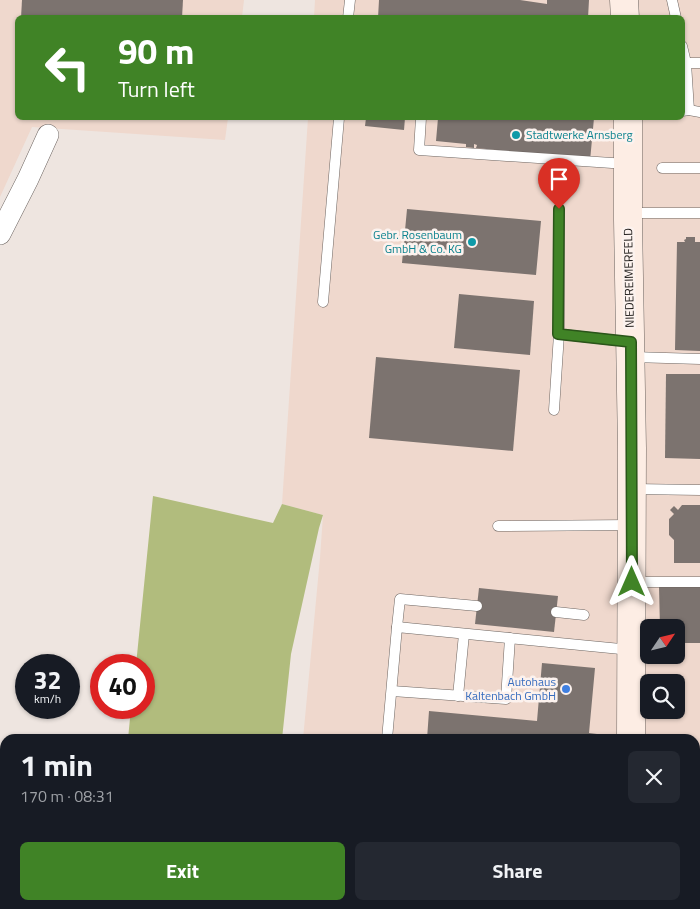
<!DOCTYPE html>
<meta charset="utf-8">
<style>
body{margin:0;font-family:"Titillium Web",sans-serif;background:#242831;color:#f1f3f6;height:100vh;display:flex;flex-direction:column;font-size:19px;white-space:nowrap}
*{box-sizing:border-box;margin:0}
p{font-size:16px;color:#9ea1a6}
.icon{flex:none;width:28px;height:28px;fill:none;stroke:currentColor;stroke-width:2;stroke-linecap:round;stroke-linejoin:round}
.map{position:relative;flex:1;overflow:hidden}
.panel{position:absolute;left:0px;top:734px;width:700px;height:176px;display:flex;flex-direction:column;background:#171b24;border-radius:15px 15px 0 0;box-shadow:0 1px 4px #0004}
.panel>*{flex:none}
.guide{position:absolute;left:15px;top:15px;width:670px;height:105px;border-radius:8px;box-shadow:0 1px 4px #0004;background:#408326;color:#fff;overflow:hidden}
.needle{width:32px;rotate:55deg}
.fabs{position:absolute;left:640px;top:619px;display:grid;gap:10px}
.fabs a{display:grid;place-items:center;width:45px;height:45px;border-radius:8px;background:#171b24;box-shadow:0 1px 4px #0004;font-size:25px}
.speed{position:absolute;left:15px;top:654px;display:flex;gap:10px;font-size:25px;font-weight:700;text-align:center}
.speed>*{display:grid;place-content:center;width:65px;height:65px;border-radius:50%;background:#171b24;box-shadow:0 1px 4px #0004;line-height:1}
.speed small{font-size:12px;font-weight:400}
.speed .limit{border:8px solid #d22;background:#fff;color:#111}
.pin{position:absolute;display:grid;place-items:center;width:42px;height:42px;color:#fff;margin:-51px -21px;border-radius:50% 50% 50% 0;rotate:-45deg;box-shadow:0 0 5px #0007}
.pin .icon{rotate:45deg}
.me{position:absolute;width:55px;margin:-28px;rotate:0deg;stroke-linejoin:round;filter:drop-shadow(0 0 4px #0008)}
.turn{display:flex;align-items:center;gap:18px;height:105px;padding:0 20px;font-size:22px}
.turn .icon{width:65px;height:65px;stroke-width:2.5}
.turn b{display:block;font-size:35px;line-height:42px}
.round{display:grid;place-items:center;flex:none;width:52px;height:52px;border-radius:8px;background:#242831}
.overview{display:flex;align-items:center;justify-content:space-between;height:85px;padding:0 20px}
h1{font-size:30px;font-weight:700;line-height:38px}
.action{display:flex;gap:10px;margin-top:auto;padding:10px 20px}
.action a{flex:1;height:58px;border-radius:8px;background:#408326;color:#fff;font-size:20px;font-weight:700;line-height:58px;text-align:center}
.action a+a{background:#242831;color:#f1f3f6}
.map>svg:first-child{display:block}
</style>
<div class="map">
<svg width="700" height="909" viewBox="0 0 700 909">
<rect width="100%" height="100%" fill="#eee5e0"/>
<g fill="#efd8cd" fill-rule="evenodd">
<polygon points="0,0 244,0 242,17 18,18 18,118 228,118 225,140 32,127 0,197"/>
<path d="M315,0H700V909H288L289,905H695V739H303L320,558L323,515L282,504L308,118H682V18L314,17ZM649,628H676V655H649ZM649,682H676V710H649Z"/>
</g>
<polygon fill="#b1bc7d" points="153,496 273,523 282,504 323,515 319,528 291,654 282,739 128,739 131,708 144,708 144,665 136,665"/>
<g fill="#7c736f">
<polygon points="22,0 183,0 182,18 21,18"/>
<polygon points="379,0 520,0 547,4 547,0 589,0 588,18 378,18"/>
<polygon points="366,118 405,118 404,130 365,126"/>
<polygon points="438,118 594,118 590,161 552,155 476,148 477,145 474,144 474,148 466,147 466,144 436,141"/>
<polygon points="407,209 541,221 536,275 402,263"/>
<polygon points="686,237 695,237 695,242 700,242 700,351 675,350 677,242 685,242 684,240 686,239"/>
<polygon points="459,294 534,301 530,355 454,348"/>
<polygon points="376,357 520,370 513,451 369,438"/>
<polygon points="666,374 700,374 700,459 665,458"/>
<polygon points="682,505 700,505 700,563 674,563 674,540 669,535 669,519 674,514 670,510 674,506 678,510"/>
<polygon points="700,586 700,643 676,643 676,628 660,628 659,587"/>
<polygon points="479,588 558,596 554,632 475,624"/>
<polygon points="542,663 595,668 589,733 597,734 597,739 427,739 429,711 537,721"/>
<polygon points="695,781 700,781 700,880 695,876"/>
<rect x="471" y="905" width="81" height="4"/>
</g>
<g fill="none" stroke-linecap="round" stroke-linejoin="round">
<defs>
<g id="lane">
<polyline points="672,0 676,18"/>
<polyline points="348,18 350,0"/>
<polyline points="682,46 686,63 689,110"/>
<polyline points="686,63 700,63"/>
<polyline points="682,111 689,110 700,112"/>
<polyline points="421,118 419,150 627,164"/>
<polyline points="662,168 700,168"/>
<polyline points="559,209 559,334 630,342"/>
<polyline points="629,213 700,213"/>
<polyline points="323,302 339,118"/>
<polyline points="632,357 700,359"/>
<polyline points="554,410 559,334"/>
<polyline points="634,489 700,490"/>
<polyline points="498,526 631,525"/>
<polyline points="634,582 700,582"/>
<polyline points="556,612 584,615"/>
<polyline points="397,627 400,599 477,606"/>
<polyline points="392,691 506,699 510,638"/>
<polyline points="458,696 464,634"/>
<polyline points="387,739 397,627 631,650"/>
</g>
<polyline id="street" points="0,234 28,179 48,135"/>
<g id="secondary">
<polyline points="624,0 625,18"/>
<polyline points="628,118 628,220 632,448 631,739"/>
<polyline points="628,909 628,905"/>
</g>
</defs>
<use href="#lane" stroke="#6d6561" stroke-width="11"/>
<use href="#street" stroke="#6d6561" stroke-width="22"/>
<use href="#secondary" stroke="#6d6561" stroke-width="29"/>
<use href="#lane" stroke="#fff" stroke-width="10"/>
<use href="#street" stroke="#fff" stroke-width="21"/>
<use href="#secondary" stroke="#fdede4" stroke-width="28"/>
</g>
<g fill="none" stroke-linecap="round" stroke-linejoin="round">
<defs>
<polyline id="route" points="559,209 558,334 631,342 632,582"/>
</defs>
<use href="#route" stroke="#2a5519" stroke-width="12"/>
<use href="#route" stroke="#408326" stroke-width="9"/>
</g>
<g fill="#0f9aa8" stroke="#fcf2ee" stroke-width="2">
<circle cx="516" cy="135" r="5"/>
<circle cx="472" cy="242" r="5"/>
</g>
<circle fill="#3f7fe0" stroke="#fcf2ee" stroke-width="2" cx="566" cy="689" r="5"/>
<g text-anchor="middle" stroke-width="5" stroke-linejoin="round" paint-order="stroke">
<g font-size="12" fill="#0d838f" stroke="#fcf2ee" text-anchor="start">
<text x="526" y="139">Stadtwerke Arnsberg</text>
<text x="462" y="239" text-anchor="end">Gebr. Rosenbaum<tspan x="462" dy="14">GmbH &amp; Co. KG</tspan></text>
</g>
<g font-size="12" fill="#1f1c1a" stroke="#fcf2ee">
<text transform="translate(629 278) rotate(-91)" y="4">NIEDEREIMERFELD</text>
</g>
<g font-size="12" fill="#366cbe" stroke="#fcf2ee" text-anchor="end">
<text x="556" y="686">Autohaus<tspan x="556" dy="14">Kaltenbach GmbH</tspan></text>
</g>
</g>
</svg>
<div class="fabs">
<a><svg class="needle" viewBox="-14 -14 28 28"><path d="M0-13l5 13h-10z" fill="#e53935"/><path d="M0 13l5-13h-10z" fill="#9ea1a6"/></svg></a>
<a><svg class="icon" aria-label="search" viewBox="0 0 24 24"><circle cx="10" cy="10" r="6"/><path d="M15 15l6 6"/></svg></a>
</div>
<div class="speed"><div>32<small>km/h</small></div><div class="limit">40</div></div>
<div class="pin" style="left:559px;top:209px;background:#d93025"><svg class="icon" aria-label="arrive" viewBox="0 0 24 24"><path d="M6 21V4h12l-3 4 3 4H6"/></svg></div>
<svg class="me" style="left:632px;top:582px" viewBox="-20 -20 40 40"><path d="M0-17L14 15 0 8-14 15z" fill="#408326" stroke="#fff" stroke-width="4"/></svg>
<div class="guide">
<div class="turn"><svg class="icon" aria-label="left" viewBox="0 0 24 24"><path d="M17 20v-9H6M10 6l-5 5 5 5"/></svg><div><b>90 m</b>Turn left</div></div>
</div>
<section class="panel">
<div class="overview"><div><h1>1 min</h1><p>170 m · 08:31</p></div><a class="round"><svg class="icon" aria-label="close" viewBox="0 0 24 24"><path d="M6 6l12 12M18 6L6 18"/></svg></a></div>
<div class="action"><a>Exit</a><a>Share</a></div>
</section>
</div>
